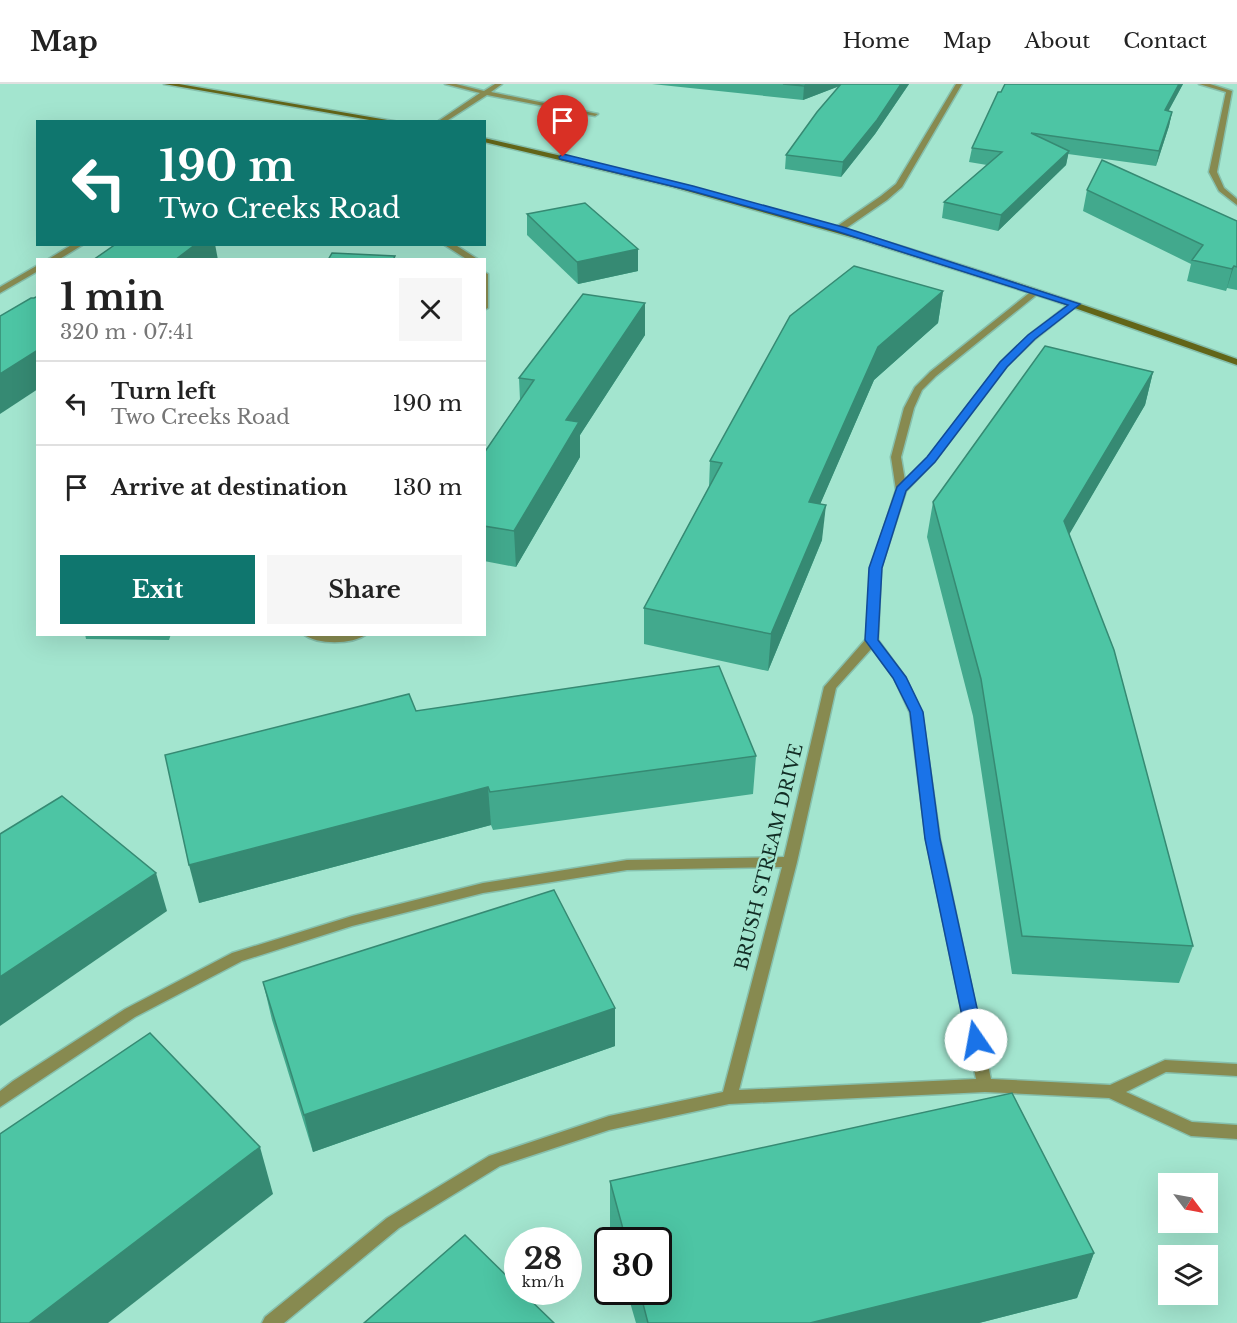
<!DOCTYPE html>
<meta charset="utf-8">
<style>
body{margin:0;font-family:"Libre Baskerville",serif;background:#f6f6f6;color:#222;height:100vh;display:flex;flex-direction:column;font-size:22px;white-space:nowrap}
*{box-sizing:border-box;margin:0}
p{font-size:20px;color:#767676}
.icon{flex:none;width:33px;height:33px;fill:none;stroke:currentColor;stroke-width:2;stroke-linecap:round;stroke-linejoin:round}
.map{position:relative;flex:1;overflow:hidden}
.details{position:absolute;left:36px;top:174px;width:450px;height:378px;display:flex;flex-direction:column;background:#fff;border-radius:0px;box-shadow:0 6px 24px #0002}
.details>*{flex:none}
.top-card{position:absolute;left:36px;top:36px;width:450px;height:126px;border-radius:0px;box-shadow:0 6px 24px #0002;background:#0f766e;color:#fff;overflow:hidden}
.needle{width:39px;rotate:122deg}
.tools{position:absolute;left:1158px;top:1089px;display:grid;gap:12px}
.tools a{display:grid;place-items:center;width:60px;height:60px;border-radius:0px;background:#fff;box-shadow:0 6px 24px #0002;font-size:30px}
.speed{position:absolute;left:504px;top:1143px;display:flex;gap:12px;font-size:30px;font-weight:700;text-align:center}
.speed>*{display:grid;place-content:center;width:78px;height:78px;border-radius:50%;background:#fff;box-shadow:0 6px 24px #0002;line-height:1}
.speed small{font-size:15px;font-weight:400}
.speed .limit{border:3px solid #111;border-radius:9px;background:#fff;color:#111}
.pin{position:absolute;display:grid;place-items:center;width:51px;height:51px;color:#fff;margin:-62px -26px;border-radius:50% 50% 50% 0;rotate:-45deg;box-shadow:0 0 6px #0007}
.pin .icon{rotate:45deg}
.me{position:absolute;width:66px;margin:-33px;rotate:348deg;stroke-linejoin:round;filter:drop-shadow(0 0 4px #0008)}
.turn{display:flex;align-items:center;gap:21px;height:126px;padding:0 24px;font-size:27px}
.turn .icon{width:78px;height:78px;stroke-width:2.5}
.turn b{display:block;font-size:42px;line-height:51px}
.round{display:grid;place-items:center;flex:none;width:63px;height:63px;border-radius:0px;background:#f6f6f6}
.head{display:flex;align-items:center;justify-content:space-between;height:102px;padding:0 24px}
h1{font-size:36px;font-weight:800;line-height:45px}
.primary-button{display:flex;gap:12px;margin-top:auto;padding:12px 24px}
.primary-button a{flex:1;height:69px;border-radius:0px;background:#0f766e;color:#fff;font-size:24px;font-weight:800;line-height:69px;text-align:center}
.primary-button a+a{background:#f6f6f6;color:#222}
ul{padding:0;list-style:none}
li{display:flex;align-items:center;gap:18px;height:84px;padding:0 24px;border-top:2px solid #e0e0e0}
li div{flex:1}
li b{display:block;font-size:22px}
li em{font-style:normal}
header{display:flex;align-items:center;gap:36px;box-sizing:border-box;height:84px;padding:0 30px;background:#fff;border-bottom:2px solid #e0e0e0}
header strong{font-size:28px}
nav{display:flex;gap:33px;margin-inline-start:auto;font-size:21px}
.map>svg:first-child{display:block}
</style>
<header>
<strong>Map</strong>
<nav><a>Home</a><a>Map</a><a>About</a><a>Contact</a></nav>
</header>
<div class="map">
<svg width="1237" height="1239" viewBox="0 0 1237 1239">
<rect width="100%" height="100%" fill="#a3e5cf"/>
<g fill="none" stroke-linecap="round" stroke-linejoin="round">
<defs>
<g id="street">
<polygon points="445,0 456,0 484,7 495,0 502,0 491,8 598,30 595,32 487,11 445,38 437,38 480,9"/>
<polygon points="956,0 962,0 902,103 887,116 842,147 836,147 836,143 881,112 896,100"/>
<polygon points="1199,0 1210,0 1232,7 1217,88 1224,104 1237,115 1237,121 1219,107 1209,88 1226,8"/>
<polygon points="73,160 84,160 58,176 47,176"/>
<polygon points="443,160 454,160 479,176 468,176"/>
<polygon points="38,181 38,187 0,209 0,203"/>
<polygon points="484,188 488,190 488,224 484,226"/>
<path d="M1033,206L1040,208L936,292L922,306L914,324L901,373L905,397L928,374L1001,278L1029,251L1072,218L1079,220L1035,255L1007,282L934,378L906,407L881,484L878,556L905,593L922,629L940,755L991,995L1110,1001L1165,976L1237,980V992L1166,988L1126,1008L1192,1038L1237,1041V1055L1191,1052L1109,1014L985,1008L729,1020L609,1046L500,1082L399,1144L284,1239H262L265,1233L387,1134L489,1072L609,1032L723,1008L782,783L627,786L483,809L352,842L242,877L135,933L0,1023V1007L13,997L125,925L232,869L352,832L483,799L627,776L784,773L824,603L866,555L871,484L896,406L891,373L904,324L915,303L930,288ZM872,564L894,594L910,629L926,755L976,995L739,1006L797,778L836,604Z"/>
<path d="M303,550L329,552L367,550C352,561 317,561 303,550Z"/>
</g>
<g id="secondary">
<polygon points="164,0 179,0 399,38 381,38"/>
<path d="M484,54C613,83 740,115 867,152C992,189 1115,231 1237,275V281L1049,215L862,156L673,103L484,58Z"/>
</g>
</defs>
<use href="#street" stroke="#86c0ad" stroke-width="3"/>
<use href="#secondary" stroke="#86c0ad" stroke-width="3"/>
<use href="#street" fill="#878a50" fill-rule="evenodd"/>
<use href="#secondary" fill="#626518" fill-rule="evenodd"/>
</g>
<g fill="#42a98d">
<polygon points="652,0 909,0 875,50 841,93 785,85 786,71 839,2 803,16"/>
<polygon points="1005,0 1183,0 1168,27 1172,28 1169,42 1156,82 1068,70 1066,81 998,147 942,134 944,118 987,81 969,78 972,64"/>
<polygon points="1087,106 1237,137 1237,206 1227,204 1226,207 1187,197 1191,180 1083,127"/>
<polygon points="527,130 638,187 578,200 527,151"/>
<polygon points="943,207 938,239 874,296 820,420 822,456 768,587 644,560 644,524 709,403 710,377"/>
<polygon points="645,219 645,251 580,351 580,373 516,483 484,477 484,369 520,316 519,294"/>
<polygon points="1153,288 1145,321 1069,450 1193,862 1179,899 1012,890 973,632 927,453 933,418"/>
<polygon points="85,550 171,550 169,556 86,555"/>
<polygon points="416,627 756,672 753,710 493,746 491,741 199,819"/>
<polygon points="263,898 615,962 313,1068 272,936"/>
<polygon points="610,1097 1094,1169 1077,1214 979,1239 636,1239 627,1208 658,1208 658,1156 614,1156 610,1143"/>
</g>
<g fill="#368a73">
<polygon points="810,0 845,0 803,16 804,2"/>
<polygon points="901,0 909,0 875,50 841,93 843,78"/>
<polygon points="1179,0 1183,0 1161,41 1165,26"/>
<polygon points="1172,28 1169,42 1156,82 1159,67"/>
<polygon points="1069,67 1066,81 998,147 1001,131"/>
<polygon points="196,160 215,160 218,176 175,176"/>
<polygon points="638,165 638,187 578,200 577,178"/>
<polygon points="1234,182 1227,204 1226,207 1232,185"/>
<polygon points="943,207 938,239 874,296 806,453 809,418 878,263"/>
<polygon points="645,219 645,251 580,351 580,373 516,483 514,447 566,336"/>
<polygon points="38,266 38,305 0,330 0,290"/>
<polygon points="1153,288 1145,321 1056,473 1064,437"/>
<polygon points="826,421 822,456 768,587 771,550"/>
<polygon points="488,703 491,741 199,819 189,781"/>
<polygon points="156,789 167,827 0,942 0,893"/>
<polygon points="615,924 615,962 313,1068 304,1031"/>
<polygon points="260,1063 273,1110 108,1239 29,1239"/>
<polygon points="1094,1169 1077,1214 979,1239 810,1239"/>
</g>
<g fill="#4dc5a4" stroke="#368a73" stroke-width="1.5">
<polygon points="783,0 810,0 804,2"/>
<polygon points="841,0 901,0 877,36 843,78 786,71 817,28"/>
<polygon points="1005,0 1179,0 1165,26 1172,28 1159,67 1031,49 1069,67 1001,131 944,118 1002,68 972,64 998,8 1001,8"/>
<polygon points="1102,76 1237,137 1237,183 1234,182 1232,185 1192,176 1203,161 1087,106"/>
<polygon points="585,119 638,165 577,178 527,130"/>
<polygon points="116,160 196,160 175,176 93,176"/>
<polygon points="332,169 395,172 393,176 328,176"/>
<polygon points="854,182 943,207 878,263 809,418 826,421 771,550 644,524 722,379 710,377 790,232"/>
<polygon points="583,210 645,219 566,336 579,338 514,447 484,442 484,369 534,296 519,294"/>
<polygon points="38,212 38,266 0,290 0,232 31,214 34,214"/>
<polygon points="1045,262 1153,288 1064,437 1114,566 1193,862 1022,852 981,595 933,418"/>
<polygon points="719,582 756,672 490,708 488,703 189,781 165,671 409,610 416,627"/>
<polygon points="62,712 156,789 0,893 0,750"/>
<polygon points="554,806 615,924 304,1031 263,898"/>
<polygon points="150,949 260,1063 29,1239 0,1239 0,1050"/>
<polygon points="1012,1009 1094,1169 810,1239 648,1239 640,1208 658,1208 658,1156 626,1156 610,1097"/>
<polygon points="465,1151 518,1203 518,1208 522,1208 554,1239 364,1239"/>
</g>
<polygon fill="#1a73e8" stroke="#114b97" stroke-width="1.5" points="563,70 693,102 843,143 1080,220 1035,255 1007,283 935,378 906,407 882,484 878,556 906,593 923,628 940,755 984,956 982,961 976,963 970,961 967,956 925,755 910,628 893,594 865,556 869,484 897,403 927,373 1000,278 1028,251 1068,221 836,147 688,106 560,75 559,73"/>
<g text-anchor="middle" stroke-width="4.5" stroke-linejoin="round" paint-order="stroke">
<g font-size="18" fill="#112c24" stroke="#a3e5cf">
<text transform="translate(769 773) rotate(-76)" y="6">BRUSH STREAM DRIVE</text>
</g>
</g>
</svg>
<div class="tools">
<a><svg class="needle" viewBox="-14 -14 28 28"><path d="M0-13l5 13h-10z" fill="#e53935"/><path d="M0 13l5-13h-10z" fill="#767676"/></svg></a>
<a><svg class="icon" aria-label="layers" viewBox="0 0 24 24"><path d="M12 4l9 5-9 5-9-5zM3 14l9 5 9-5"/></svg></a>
</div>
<div class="speed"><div>28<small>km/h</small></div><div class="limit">30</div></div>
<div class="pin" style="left:563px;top:73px;background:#d93025"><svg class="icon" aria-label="arrive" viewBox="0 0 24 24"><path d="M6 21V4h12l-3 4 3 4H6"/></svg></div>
<svg class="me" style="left:976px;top:956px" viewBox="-20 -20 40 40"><circle r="19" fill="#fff"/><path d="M0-13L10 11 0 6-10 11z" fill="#1a73e8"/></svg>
<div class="top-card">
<div class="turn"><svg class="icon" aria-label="left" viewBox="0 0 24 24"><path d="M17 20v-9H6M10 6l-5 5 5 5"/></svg><div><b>190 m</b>Two Creeks Road</div></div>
</div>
<section class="details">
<div class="head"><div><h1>1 min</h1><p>320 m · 07:41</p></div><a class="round"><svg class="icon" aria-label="close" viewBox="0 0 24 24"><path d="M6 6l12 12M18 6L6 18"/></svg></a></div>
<ul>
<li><svg class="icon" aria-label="left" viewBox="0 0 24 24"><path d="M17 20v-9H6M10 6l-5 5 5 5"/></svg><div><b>Turn left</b><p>Two Creeks Road</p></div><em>190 m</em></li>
<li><svg class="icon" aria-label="arrive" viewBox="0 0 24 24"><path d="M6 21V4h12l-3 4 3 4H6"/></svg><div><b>Arrive at destination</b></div><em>130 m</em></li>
</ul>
<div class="primary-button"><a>Exit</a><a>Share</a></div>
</section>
</div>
